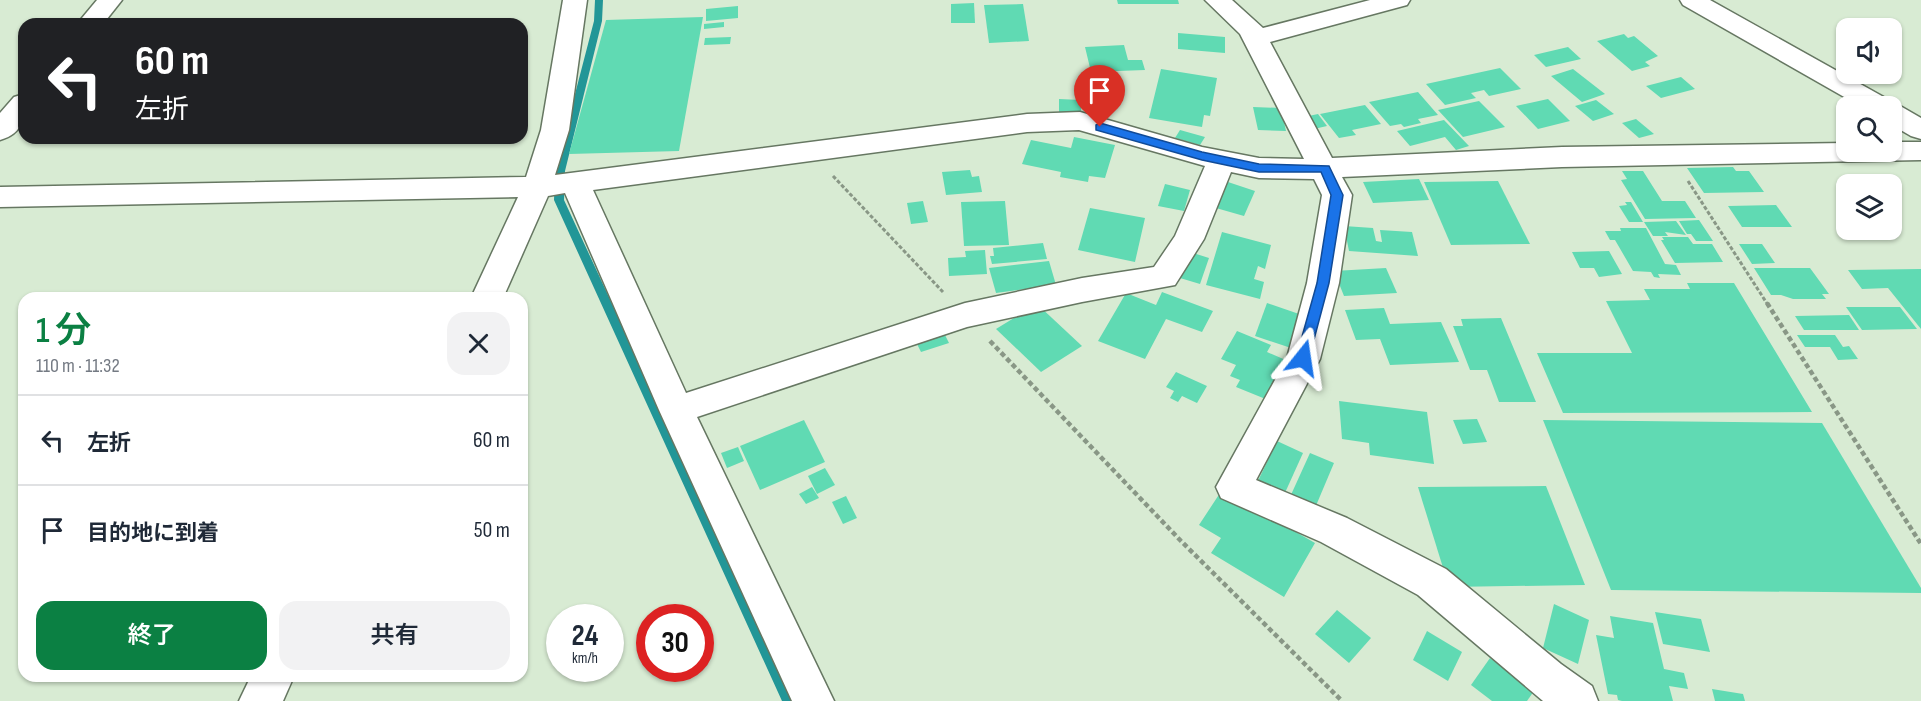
<!DOCTYPE html>
<html lang="ja">
<meta charset="utf-8">
<style>
body{margin:0;font-family:"Sofia Sans Condensed","Noto Sans JP",sans-serif;background:#f2f2f3;color:#1f2937;height:100vh;display:flex;flex-direction:column;font-size:22px;white-space:nowrap}
*{box-sizing:border-box;margin:0}
p{font-size:20px;color:#747a83}
.icon{flex:none;width:33px;height:33px;fill:none;stroke:currentColor;stroke-width:2;stroke-linecap:round;stroke-linejoin:round}
.map{position:relative;flex:1;overflow:hidden}
.sheet{position:absolute;left:18px;top:292px;width:510px;height:390px;display:flex;flex-direction:column;background:#fff;border-radius:18px;box-shadow:0 2px 4px #0004}
.sheet>*{flex:none}
.top-card{position:absolute;left:18px;top:18px;width:510px;height:126px;border-radius:18px;box-shadow:0 2px 4px #0004;background:#202124;color:#fff;overflow:hidden}
.fabs{position:absolute;left:1836px;top:18px;display:grid;gap:12px}
.fabs a{display:grid;place-items:center;width:66px;height:66px;border-radius:12px;background:#fff;box-shadow:0 2px 4px #0004;font-size:30px}
.speed{position:absolute;left:546px;top:604px;display:flex;gap:12px;font-size:30px;font-weight:700;text-align:center}
.speed>*{display:grid;place-content:center;width:78px;height:78px;border-radius:50%;background:#fff;box-shadow:0 2px 4px #0004;line-height:1}
.speed small{font-size:15px;font-weight:400}
.speed .limit{border:9px solid #d22;background:#fff;color:#111}
.pin{position:absolute;display:grid;place-items:center;width:51px;height:51px;color:#fff;margin:-62px -26px;border-radius:50% 50% 50% 0;rotate:-45deg;box-shadow:0 0 6px #0007}
.pin .icon{rotate:45deg}
.me{position:absolute;width:66px;margin:-33px;rotate:15deg;stroke-linejoin:round;filter:drop-shadow(0 0 4px #0008)}
.turn{display:flex;align-items:center;gap:21px;height:126px;padding:0 18px;font-size:27px}
.turn .icon{width:78px;height:78px;stroke-width:2.5}
.turn b{display:block;font-size:42px;line-height:51px}
.round{display:grid;place-items:center;flex:none;width:63px;height:63px;border-radius:18px;background:#f2f2f3}
.head{display:flex;align-items:center;justify-content:space-between;height:102px;padding:0 18px}
h1{font-size:36px;font-weight:600;line-height:45px;color:#0b8043}
.primary-button{display:flex;gap:12px;margin-top:auto;padding:12px 18px}
.primary-button a{flex:1;height:69px;border-radius:18px;background:#0b8043;color:#fff;font-size:24px;font-weight:600;line-height:69px;text-align:center}
.primary-button a+a{background:#f2f2f3;color:#1f2937}
ul{padding:0;list-style:none}
li{display:flex;align-items:center;gap:18px;height:90px;padding:0 18px;border-top:2px solid #e0e1e3}
li div{flex:1}
li b{display:block;font-size:22px}
li em{font-style:normal}
.map>svg:first-child{display:block}
</style>
<div class="map">
<svg width="1921" height="701" viewBox="0 0 1921 701">
<rect width="100%" height="100%" fill="#d8ebd3"/>
<g fill="none" stroke-linecap="round" stroke-linejoin="round">
<polygon fill="#229697" fill-rule="evenodd" points="595,0 603,0 602,21 565,171 564,200 796,701 782,701 554,200 555,171 594,21"/>
</g>
<g fill="#60dab3">
<polygon points="1117,0 1178,0 1179,4 1118,4"/>
<polygon points="974,3 975,23 951,23 951,4"/>
<polygon points="1023,4 1029,41 989,43 984,5"/>
<polygon points="738,6 738,18 706,21 706,9"/>
<polygon points="703,17 679,151 569,154 606,20"/>
<polygon points="724,22 724,27 704,29 704,24"/>
<polygon points="1178,33 1225,37 1225,53 1178,49"/>
<polygon points="1624,34 1628,38 1634,36 1658,56 1645,62 1650,66 1632,71 1597,41"/>
<polygon points="731,37 730,44 704,45 705,38"/>
<polygon points="1124,45 1128,60 1142,60 1145,70 1091,72 1085,47"/>
<polygon points="1568,47 1581,59 1546,67 1534,55"/>
<polygon points="1500,68 1521,89 1489,96 1484,90 1471,93 1476,98 1445,105 1426,84"/>
<polygon points="1161,69 1217,78 1210,116 1204,115 1202,127 1149,118"/>
<polygon points="1573,69 1605,94 1582,102 1551,76"/>
<polygon points="1681,77 1695,89 1661,98 1646,86"/>
<polygon points="1418,92 1438,115 1418,119 1421,123 1404,127 1401,124 1390,126 1369,102"/>
<polygon points="1059,99 1081,100 1081,114 1059,113"/>
<polygon points="1548,99 1570,121 1538,129 1516,106"/>
<polygon points="1596,100 1614,114 1593,121 1575,106"/>
<polygon points="1479,101 1505,127 1463,137 1438,110"/>
<polygon points="1365,105 1381,124 1352,130 1356,135 1339,138 1320,114"/>
<polygon points="1253,107 1281,108 1286,131 1258,130"/>
<polygon points="1318,114 1327,126 1314,129 1304,117"/>
<polygon points="1636,119 1654,134 1639,138 1622,123"/>
<polygon points="1444,120 1469,146 1456,150 1445,137 1410,146 1397,131"/>
<polygon points="1180,130 1205,137 1200,145 1175,138"/>
<polygon points="1074,137 1115,145 1105,178 1089,176 1088,182 1060,177 1061,172 1022,164 1031,140 1071,148"/>
<polygon points="1733,167 1736,171 1749,171 1764,192 1704,193 1687,168"/>
<polygon points="970,170 972,177 979,176 982,192 946,195 942,172"/>
<polygon points="1622,171 1643,171 1662,201 1685,201 1696,218 1645,219 1621,180 1627,179"/>
<polygon points="1419,179 1429,200 1373,203 1363,182"/>
<polygon points="1498,181 1530,244 1451,245 1424,182"/>
<polygon points="1228,182 1255,191 1244,216 1216,208"/>
<polygon points="1165,184 1190,190 1184,211 1158,206"/>
<polygon points="923,201 928,222 911,224 907,203"/>
<polygon points="1005,201 1009,245 964,246 961,202"/>
<polygon points="1625,202 1631,202 1643,222 1629,222 1619,206 1627,205"/>
<polygon points="1776,205 1792,227 1742,227 1728,206"/>
<polygon points="1090,208 1145,218 1135,262 1078,250"/>
<polygon points="1699,220 1713,241 1696,241 1691,234 1687,234 1679,221"/>
<polygon points="1676,221 1686,235 1665,232 1668,236 1653,236 1644,222"/>
<polygon points="1344,226 1373,228 1376,241 1382,242 1380,230 1412,232 1418,256 1349,251"/>
<polygon points="1620,228 1646,228 1665,264 1676,265 1681,275 1658,274 1660,278 1654,277 1651,272 1633,271 1615,240 1610,240 1605,231 1621,231"/>
<polygon points="1222,232 1271,245 1265,269 1258,266 1254,279 1264,282 1260,299 1206,285"/>
<polygon points="1662,237 1688,237 1693,244 1712,244 1723,262 1675,263 1661,240 1664,240"/>
<polygon points="1043,243 1047,259 992,264 990,256 994,256 993,248"/>
<polygon points="1739,244 1762,244 1775,263 1752,264"/>
<polygon points="985,250 987,274 949,276 948,258 966,257 965,251"/>
<polygon points="1609,251 1622,274 1599,277 1594,268 1580,268 1572,252"/>
<polygon points="1190,252 1209,258 1200,284 1180,278"/>
<polygon points="1049,261 1056,285 996,293 989,268"/>
<polygon points="1386,268 1397,293 1344,296 1334,271"/>
<polygon points="1754,268 1810,268 1829,294 1822,294 1826,299 1793,299 1781,295 1771,295"/>
<polygon points="1921,269 1921,329 1888,288 1862,289 1848,270"/>
<polygon points="1687,283 1734,283 1812,412 1563,413 1537,353 1632,353 1606,301 1650,300 1644,289 1690,289"/>
<polygon points="1162,292 1213,311 1202,332 1166,319 1145,359 1098,341 1126,293 1156,305"/>
<polygon points="1267,303 1302,315 1291,348 1255,336"/>
<polygon points="1037,304 1082,346 1041,372 996,329"/>
<polygon points="1846,307 1900,307 1917,329 1862,330"/>
<polygon points="1384,308 1390,324 1441,322 1459,362 1390,365 1380,339 1356,340 1345,310"/>
<polygon points="1849,315 1859,330 1804,330 1795,316"/>
<polygon points="1501,318 1536,402 1499,402 1487,370 1470,370 1453,326 1463,326 1461,319"/>
<polygon points="1237,331 1271,345 1267,352 1288,361 1268,400 1236,387 1240,380 1230,376 1236,365 1221,359"/>
<polygon points="944,333 949,343 921,352 916,342"/>
<polygon points="1797,335 1835,335 1843,347 1849,346 1858,359 1838,360 1830,347 1805,347"/>
<polygon points="1176,372 1207,386 1197,403 1182,396 1178,402 1170,398 1174,391 1166,387"/>
<polygon points="1339,401 1427,412 1434,464 1370,455 1369,443 1342,439"/>
<polygon points="1477,419 1487,442 1463,444 1453,420"/>
<polygon points="804,420 825,462 760,490 740,446"/>
<polygon points="1543,420 1822,423 1921,588 1921,593 1611,590"/>
<polygon points="1277,441 1303,453 1284,495 1257,483"/>
<polygon points="738,447 744,461 727,468 721,453"/>
<polygon points="1310,453 1334,463 1315,508 1290,497"/>
<polygon points="825,468 835,485 817,494 808,476"/>
<polygon points="1546,486 1585,585 1449,587 1418,487"/>
<polygon points="812,487 819,498 806,504 799,494"/>
<polygon points="1222,490 1315,543 1284,597 1211,553 1221,538 1199,525"/>
<polygon points="846,496 857,518 843,524 832,502"/>
<polygon points="1554,604 1589,620 1578,664 1543,648"/>
<polygon points="1337,610 1371,638 1349,663 1315,634"/>
<polygon points="1655,612 1701,619 1710,652 1663,644"/>
<polygon points="1610,616 1653,623 1664,669 1684,673 1688,689 1669,686 1673,701 1622,701 1618,700 1617,695 1608,694 1596,635 1614,638"/>
<polygon points="1427,631 1462,652 1448,681 1413,660"/>
<polygon points="1490,658 1534,691 1527,701 1492,701 1471,685"/>
<polygon points="1712,689 1743,694 1745,701 1715,701"/>
</g>
<g fill="none" stroke-linecap="round" stroke-linejoin="round">
<defs>
<g id="minor">
<polygon points="97,0 122,0 103,24 77,24"/>
<path d="M563,0H587L569,130L555,175L1027,114L1080,112L1202,147L1259,158L1304,159L1240,34L1205,0H1232L1263,28L1370,0H1410L1407,5L1270,42L1332,158L1562,147L1846,143V152H1892V142H1921V160L1562,167L1342,177L1352,195L1339,283L1320,359L1256,480L1347,518L1446,569L1561,664L1592,686L1598,701H1543L1418,595L1321,542L1221,498L1216,487L1287,358L1307,283L1322,195L1314,179L1259,178L1231,172L1204,239L1175,285L1082,302L967,327L697,417L834,701H792L659,410L565,193L548,196L503,298H471L518,197L0,207V187L526,177L541,130ZM1079,130L1205,166L1175,236L1154,267L1082,278L965,303L686,393L593,190L1027,132Z"/>
<polygon points="1680,0 1710,0 1889,100 1891,104 1902,107 1921,118 1921,139 1911,136 1892,125 1892,106 1860,106 1683,5"/>
<path d="M24,94C24,116 25,133 0,140V113L14,97Z"/>
<polygon points="251,676 294,676 283,701 239,701"/>
</g>
</defs>
<use href="#minor" stroke="#667762" stroke-width="3"/>
<g stroke="#899786" stroke-width="3" stroke-dasharray="4 2" stroke-linecap="butt">
<polyline points="833,176 943,292"/>
<polyline points="1688,181 1768,305"/>
</g>
<g stroke="#899786" stroke-width="4.5" stroke-dasharray="5 3" stroke-linecap="butt">
<polyline points="1767,303 1921,544"/>
<polyline points="990,341 1181,541 1342,701"/>
</g>
<use href="#minor" fill="#fff" fill-rule="evenodd"/>
</g>
<polygon fill="#1a73e8" stroke="#114b97" stroke-width="1.5" points="1100,123 1202,152 1259,164 1329,166 1343,195 1329,283 1308,362 1298,362 1296,358 1317,283 1331,195 1321,172 1259,172 1202,160 1096,130 1096,125"/>
</svg>
<div class="fabs">
<a><svg class="icon" aria-label="sound" viewBox="0 0 24 24"><path d="M4 9h4l5-4v14l-5-4H4zM17 9q2 3 0 6"/></svg></a>
<a><svg class="icon" aria-label="search" viewBox="0 0 24 24"><circle cx="10" cy="10" r="6"/><path d="M15 15l6 6"/></svg></a>
<a><svg class="icon" aria-label="layers" viewBox="0 0 24 24"><path d="M12 4l9 5-9 5-9-5zM3 14l9 5 9-5"/></svg></a>
</div>
<div class="speed"><div>24<small>km/h</small></div><div class="limit">30</div></div>
<div class="pin" style="left:1100px;top:127px;background:#d93025"><svg class="icon" aria-label="arrive" viewBox="0 0 24 24"><path d="M6 21V4h12l-3 4 3 4H6"/></svg></div>
<svg class="me" style="left:1303px;top:358px" viewBox="-20 -20 40 40"><path d="M0-17L14 15 0 8-14 15z" fill="#1a73e8" stroke="#fff" stroke-width="4"/></svg>
<div class="top-card">
<div class="turn"><svg class="icon" aria-label="left" viewBox="0 0 24 24"><path d="M17 20v-9H6M10 6l-5 5 5 5"/></svg><div><b>60 m</b>左折</div></div>
</div>
<section class="sheet">
<div class="head"><div><h1>1 分</h1><p>110 m · 11:32</p></div><a class="round"><svg class="icon" aria-label="close" viewBox="0 0 24 24"><path d="M6 6l12 12M18 6L6 18"/></svg></a></div>
<ul>
<li><svg class="icon" aria-label="left" viewBox="0 0 24 24"><path d="M17 20v-9H6M10 6l-5 5 5 5"/></svg><div><b>左折</b></div><em>60 m</em></li>
<li><svg class="icon" aria-label="arrive" viewBox="0 0 24 24"><path d="M6 21V4h12l-3 4 3 4H6"/></svg><div><b>目的地に到着</b></div><em>50 m</em></li>
</ul>
<div class="primary-button"><a>終了</a><a>共有</a></div>
</section>
</div>
